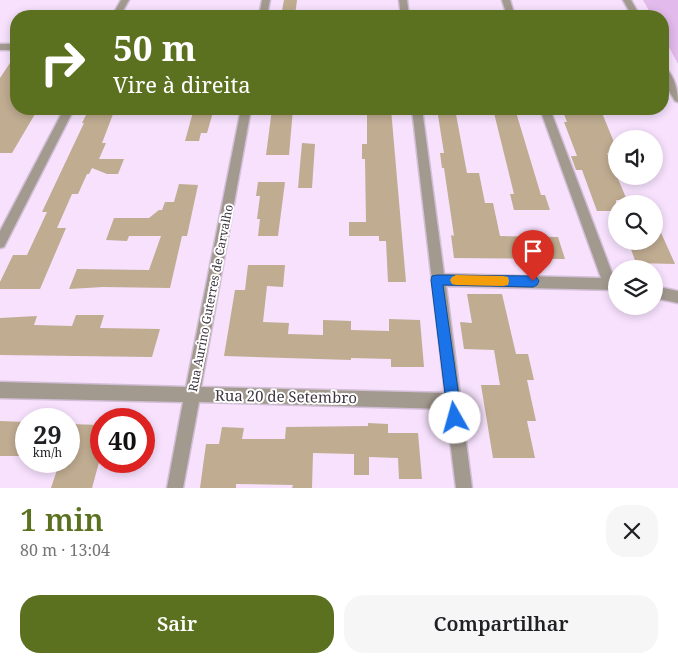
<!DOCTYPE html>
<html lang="pt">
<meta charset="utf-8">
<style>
body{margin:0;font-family:"Noto Serif",serif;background:#f6f6f6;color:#202124;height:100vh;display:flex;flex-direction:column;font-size:19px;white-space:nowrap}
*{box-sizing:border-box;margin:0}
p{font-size:16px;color:#757577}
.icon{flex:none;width:28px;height:28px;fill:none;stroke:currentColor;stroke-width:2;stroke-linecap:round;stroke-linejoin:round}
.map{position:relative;height:488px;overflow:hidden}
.details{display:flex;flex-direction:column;background:#fff;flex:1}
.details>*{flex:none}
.banner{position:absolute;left:10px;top:10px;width:659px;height:105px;border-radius:20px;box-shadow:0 2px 8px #0003;background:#5c7120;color:#fff;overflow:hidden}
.fabs{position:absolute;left:608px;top:130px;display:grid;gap:10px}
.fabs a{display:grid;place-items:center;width:55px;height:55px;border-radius:50%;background:#fff;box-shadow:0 2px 8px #0003;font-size:25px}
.speed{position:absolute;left:15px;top:408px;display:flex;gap:10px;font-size:25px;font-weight:700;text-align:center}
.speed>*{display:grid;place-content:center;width:65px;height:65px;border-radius:50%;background:#fff;box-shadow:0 2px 8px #0003;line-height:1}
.speed small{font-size:12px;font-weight:400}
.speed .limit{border:8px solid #d22;background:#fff;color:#111}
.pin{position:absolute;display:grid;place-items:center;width:42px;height:42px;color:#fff;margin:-51px -21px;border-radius:50% 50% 50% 0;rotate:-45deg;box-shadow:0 0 5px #0007}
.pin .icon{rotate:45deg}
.me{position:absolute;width:55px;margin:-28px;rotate:353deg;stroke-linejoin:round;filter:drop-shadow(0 0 4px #0008)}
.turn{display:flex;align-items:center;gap:18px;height:105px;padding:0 20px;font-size:22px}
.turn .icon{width:65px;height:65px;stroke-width:2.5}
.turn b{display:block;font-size:35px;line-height:42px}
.round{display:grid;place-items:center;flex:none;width:52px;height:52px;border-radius:20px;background:#f6f6f6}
.headline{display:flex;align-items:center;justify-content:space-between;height:85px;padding:0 20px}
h1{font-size:30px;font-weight:600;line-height:38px;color:#5c7120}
.button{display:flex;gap:10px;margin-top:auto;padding:10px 20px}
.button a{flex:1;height:58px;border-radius:20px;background:#5c7120;color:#fff;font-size:20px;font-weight:600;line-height:58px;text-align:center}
.button a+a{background:#f6f6f6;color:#202124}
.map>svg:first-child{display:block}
</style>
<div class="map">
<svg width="678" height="488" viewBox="0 0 678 488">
<rect width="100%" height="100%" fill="#f7e1fd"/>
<polygon fill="#e2baeb" points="643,0 678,0 678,64 663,36 662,16 652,16"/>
<g fill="#bfac91">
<polygon points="284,0 297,0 295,16 281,16"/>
<polygon points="16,54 16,109 38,109 12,153 0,153 0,78"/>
<polygon points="89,109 115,109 102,143 106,143 99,159 124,159 118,174 107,174 92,168 89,174 87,174 78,194 72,194 57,228 66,228 40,289 0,289 0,282 13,255 27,255 47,212 42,212 84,123 82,123"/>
<polygon points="272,109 293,109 289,155 266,155"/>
<polygon points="367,109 391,109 406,282 388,282 386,241 379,241 379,236 349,236 349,222 366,222 365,159 362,159 362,144 367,144"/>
<polygon points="437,109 455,109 467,173 479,173 485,203 493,203 500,236 558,237 565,259 454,258 451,235 454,236 444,168 442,168 440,153 444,153"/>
<polygon points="493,109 515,109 541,195 545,195 550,210 514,210 510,194 514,194"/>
<polygon points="562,109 586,109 588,113 602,113 616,147 616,154 607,153 627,200 616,200 616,211 597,211 582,170 576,170 571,156 577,156 564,122 567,122"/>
<polygon points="193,112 213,112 207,133 201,133 199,141 185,141"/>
<polygon points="302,143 315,144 312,188 298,188"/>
<polygon points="258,182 285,182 278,236 258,236 260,219 257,219 260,196 256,196"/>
<polygon points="179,184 198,185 187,236 182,236 170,288 103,287 69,289 77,269 149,270 161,236 129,236 127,241 106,240 114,218 149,218 159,210 162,210 165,202 174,202"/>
<polygon points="654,217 675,264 636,263 628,241 654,241"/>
<polygon points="248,265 285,265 283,287 267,286 263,322 289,323 288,334 323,335 323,320 351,321 351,330 389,331 389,319 420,320 424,367 391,367 391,359 351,358 351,360 224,356 235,290 245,290"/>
<polygon points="467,294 502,294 516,354 528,354 534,380 527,380 536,421 527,421 535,458 493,458 481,385 500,385 494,350 464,349 460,322 472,323"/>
<polygon points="76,315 104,315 100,328 160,329 152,357 0,355 0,318 37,316 34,325 72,326"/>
<polygon points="0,421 26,422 26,456 0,456"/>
<polygon points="368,423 388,424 388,433 418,433 422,479 399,479 398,458 369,457 369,475 354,475 354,454 313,453 312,488 292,488 293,485 236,484 236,488 200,488 206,444 219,444 222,427 244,428 242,439 285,439 286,427 368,426"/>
<polygon points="69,424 101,425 101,455 92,488 51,488 60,461 69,461"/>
</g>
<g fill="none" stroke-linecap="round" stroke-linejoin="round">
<defs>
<g id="minor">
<polygon points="121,0 129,0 120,16 112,16"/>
<polygon points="262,0 270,0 267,16 259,16"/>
<polygon points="399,0 407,0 409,16 401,16"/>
<polygon points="502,0 510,0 515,16 507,16"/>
<polygon points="623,0 631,0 640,16 632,16"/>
<rect x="0" y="44" width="16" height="6"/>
<path d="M662,66C674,72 678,91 678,102L675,101L662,79Z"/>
<polygon points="64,109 74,109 4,247 0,248 0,231"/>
<polygon points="241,109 251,109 201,387 445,393 412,109 422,109 444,274 601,278 540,109 550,109 614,278 616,278 616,290 446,286 472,488 456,488 446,409 199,402 183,488 167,488 183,402 0,398 0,382 186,387"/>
<polygon points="654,286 678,291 678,303 654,298"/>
</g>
</defs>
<use href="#minor" stroke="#d2bfd7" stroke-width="3"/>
<use href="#minor" fill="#a39a8f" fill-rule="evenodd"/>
</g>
<polygon fill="#1a73e8" stroke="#114b97" points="437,275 533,276 537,278 539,281 537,285 533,287 443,285 462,418 460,423 455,425 450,423 448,418 431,280 432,276"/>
<polygon fill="#f59e0b" points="456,275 503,276 508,277 509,281 508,285 503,286 456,285 452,284 450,280 452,277"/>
<g text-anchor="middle" stroke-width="4" stroke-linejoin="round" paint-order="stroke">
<g font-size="12" fill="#3d353f" stroke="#fff">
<text transform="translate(211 298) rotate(-79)" y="4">Rua Aurino Guterres de Carvalho</text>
</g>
<g font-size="15" fill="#3d353f" stroke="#fff">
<text transform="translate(286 397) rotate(1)" y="5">Rua 20 de Setembro</text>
</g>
</g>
</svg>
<div class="fabs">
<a><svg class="icon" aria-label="sound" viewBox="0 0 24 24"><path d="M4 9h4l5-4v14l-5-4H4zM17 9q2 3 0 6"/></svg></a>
<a><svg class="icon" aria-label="search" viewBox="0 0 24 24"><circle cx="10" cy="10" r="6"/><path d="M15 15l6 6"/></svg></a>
<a><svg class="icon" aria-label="layers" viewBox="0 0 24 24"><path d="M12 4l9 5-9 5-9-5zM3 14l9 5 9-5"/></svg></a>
</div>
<div class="speed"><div>29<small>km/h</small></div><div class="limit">40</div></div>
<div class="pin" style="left:533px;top:281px;background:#d93025"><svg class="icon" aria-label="arrive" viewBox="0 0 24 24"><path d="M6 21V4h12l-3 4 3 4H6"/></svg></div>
<svg class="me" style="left:455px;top:418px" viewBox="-20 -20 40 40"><circle r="19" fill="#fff"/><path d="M0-13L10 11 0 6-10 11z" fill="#1a73e8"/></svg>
<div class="banner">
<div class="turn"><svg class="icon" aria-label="right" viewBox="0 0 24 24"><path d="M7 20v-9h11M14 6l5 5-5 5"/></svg><div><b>50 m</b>Vire à direita</div></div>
</div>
</div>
<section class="details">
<div class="headline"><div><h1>1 min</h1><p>80 m · 13:04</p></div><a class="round"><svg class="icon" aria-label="close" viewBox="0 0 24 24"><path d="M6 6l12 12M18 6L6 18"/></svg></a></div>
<div class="button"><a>Sair</a><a>Compartilhar</a></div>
</section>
